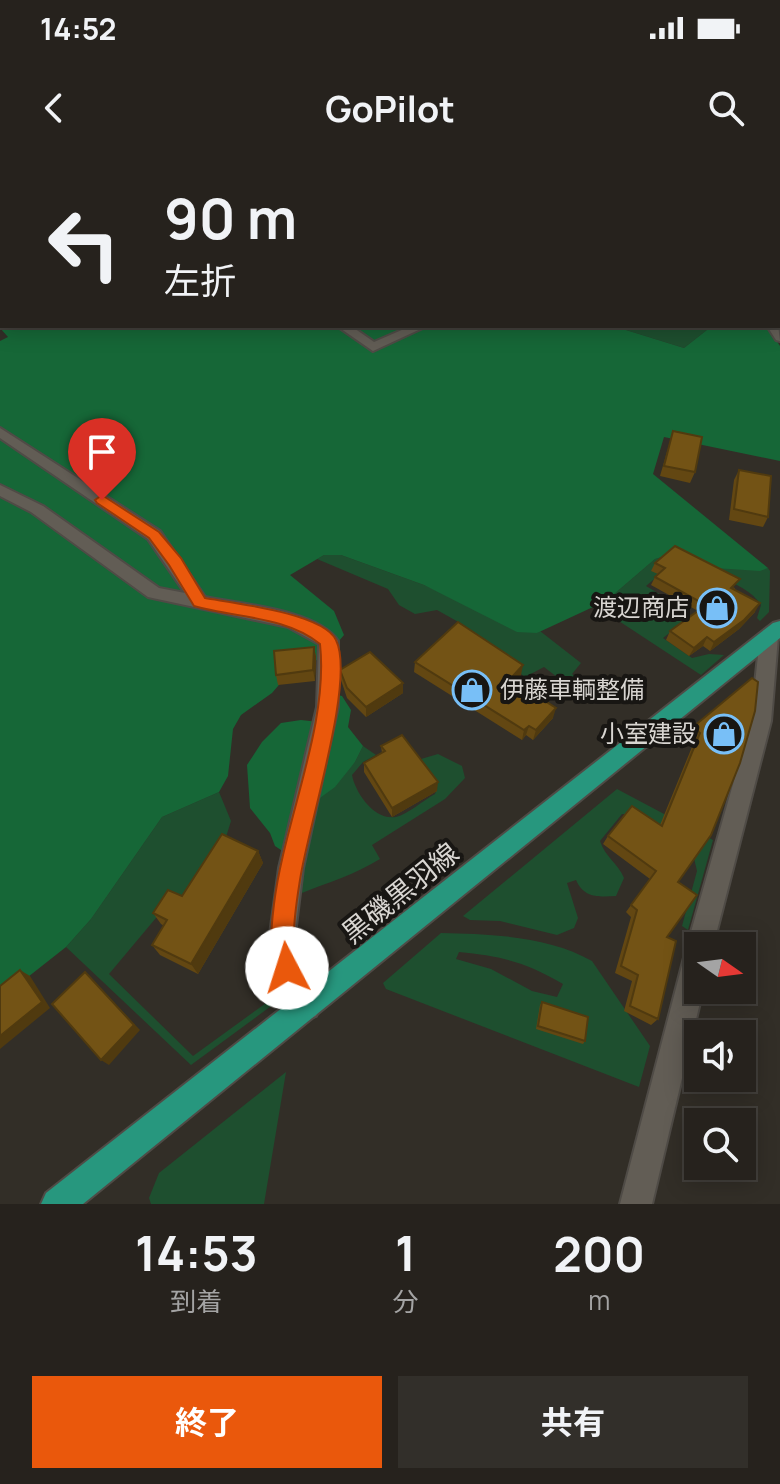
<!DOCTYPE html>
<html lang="ja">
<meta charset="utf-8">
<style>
body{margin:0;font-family:Manrope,"Noto Sans JP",sans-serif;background:#322f2a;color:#f1f3f6;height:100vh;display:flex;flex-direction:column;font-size:30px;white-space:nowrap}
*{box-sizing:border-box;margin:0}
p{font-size:26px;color:#a4a4a4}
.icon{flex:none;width:44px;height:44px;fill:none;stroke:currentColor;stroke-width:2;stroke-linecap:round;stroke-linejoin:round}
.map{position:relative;height:1044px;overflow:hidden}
.panel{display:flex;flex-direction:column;background:#26221d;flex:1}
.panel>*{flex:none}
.guide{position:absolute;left:0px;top:0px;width:780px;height:168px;box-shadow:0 4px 20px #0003,0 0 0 2px #423f3b;background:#26221d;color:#f1f3f6;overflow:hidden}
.needle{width:52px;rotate:104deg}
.tools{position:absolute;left:684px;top:772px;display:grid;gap:16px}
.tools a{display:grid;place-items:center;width:72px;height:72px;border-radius:0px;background:#26221d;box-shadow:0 4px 20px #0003,0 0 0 2px #423f3b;font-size:40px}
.pin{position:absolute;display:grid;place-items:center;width:68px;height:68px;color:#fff;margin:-82px -34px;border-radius:50% 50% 50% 0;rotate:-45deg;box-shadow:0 0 8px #0007}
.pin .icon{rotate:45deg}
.me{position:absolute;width:88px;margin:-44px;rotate:355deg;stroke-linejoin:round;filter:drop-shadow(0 0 6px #0008)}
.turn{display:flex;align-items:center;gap:28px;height:168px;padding:0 32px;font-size:36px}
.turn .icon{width:104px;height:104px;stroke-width:2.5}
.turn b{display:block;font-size:56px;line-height:68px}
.eta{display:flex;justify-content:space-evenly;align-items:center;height:136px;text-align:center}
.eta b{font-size:48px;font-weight:700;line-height:56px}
.primary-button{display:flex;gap:16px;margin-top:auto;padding:16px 32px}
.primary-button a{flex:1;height:92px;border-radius:0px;background:#ea580c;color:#fff;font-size:32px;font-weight:700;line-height:92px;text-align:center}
.primary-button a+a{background:#322f2a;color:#f1f3f6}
.status{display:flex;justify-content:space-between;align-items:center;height:56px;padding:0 40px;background:#26221d;direction:ltr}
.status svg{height:22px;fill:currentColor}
header{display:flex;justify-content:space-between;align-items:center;height:104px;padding:0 32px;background:#26221d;font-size:36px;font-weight:700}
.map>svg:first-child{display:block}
</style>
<div class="status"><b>14:52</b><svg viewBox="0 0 49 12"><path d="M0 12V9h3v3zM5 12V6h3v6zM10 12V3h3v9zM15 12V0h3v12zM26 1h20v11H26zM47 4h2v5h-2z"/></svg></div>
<header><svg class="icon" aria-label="back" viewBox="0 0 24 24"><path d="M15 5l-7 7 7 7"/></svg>GoPilot<svg class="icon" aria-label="search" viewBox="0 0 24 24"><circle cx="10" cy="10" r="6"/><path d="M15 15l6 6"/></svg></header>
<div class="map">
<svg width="780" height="1044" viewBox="0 0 780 1044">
<rect width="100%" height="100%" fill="#322e27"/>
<g fill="#1e4f2f" fill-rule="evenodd">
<polygon points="613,166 712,166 684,188"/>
<polygon points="324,395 341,395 424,425 537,473 540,471 581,503 572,514 600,538 592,544 544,507 525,517 460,469 462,464 437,450 415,454 399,445 388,429 317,399"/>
<path d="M662,397L749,410L768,408L770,411L769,452L760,461L757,458L761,445C744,418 696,412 667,408L646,426L690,452L688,458L663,478L692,498L709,494L724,495L701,515L596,446L606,441L655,399Z"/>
<path d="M363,586L376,595L363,602L352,615C355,632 374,661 396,657C408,654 424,640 435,634L437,628L421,599L438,594L462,606L465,618L445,639L372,685L380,699C354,715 329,722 302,733L295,728L313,643L355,602Z"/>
<path d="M617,629L713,680L688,770L682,766L697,711L694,698L630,654H622L600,681C605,697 618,703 624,718L616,736C598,737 584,738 576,720L567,723L578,758L574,768L557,775L500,761L470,760L463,756Z"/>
<polygon points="219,632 231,661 226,677 189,748 171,740 109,814 193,896 277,835 278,841 191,905 66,787 91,759 162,657"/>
<path d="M441,773C490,774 549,776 592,801L650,886L639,927L386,829L383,823ZM459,792C501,796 526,802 563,824L557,837L532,831L491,809L456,799Z"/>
<polygon points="286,912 264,1044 151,1044 149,1038 159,1013"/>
</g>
<g fill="#166737">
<polygon points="5,166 613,166 684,188 712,166 767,166 780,186 780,301 664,277 653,314 768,408 760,411 700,407 662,397 655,399 606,441 537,473 517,472 424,425 341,395 324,395 290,415 334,451 344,475 333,488 317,500 290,512 272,533 241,555 233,569 228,616 219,632 162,657 91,759 66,787 0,839 0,181 8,177 0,168"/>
<polygon points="333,534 342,536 351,550 348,567 363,586 355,602 335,627 313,643 284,692 275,686 270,673 250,648 247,605 262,582 281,563 301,560 319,562"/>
</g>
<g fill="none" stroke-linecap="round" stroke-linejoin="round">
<defs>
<g id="minor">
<polygon points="650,0 658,0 659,2 651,2"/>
<polygon points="778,165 780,181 776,180 767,166"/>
<polygon points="337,166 351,166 374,182 411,166 427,166 373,191"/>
<path d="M0,268L160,371L205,437C240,444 318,450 338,481V547L303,708L296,766L300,808L320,846L316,856L306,860L296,856L274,808L270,774L279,708L317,547L319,484L288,467L148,437L31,352L0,336V325L43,346L159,428L185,433L148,379L0,278Z"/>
<polygon points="769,470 778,477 771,561 713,786 698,786 698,830 703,830 652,1044 620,1044 687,786 751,561 760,477"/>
</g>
<polygon id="major" points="780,461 780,478 83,1044 41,1044 46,1033 773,463"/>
</defs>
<use href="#minor" stroke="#4f4b46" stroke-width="4"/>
<use href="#major" stroke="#4f4b46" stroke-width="4"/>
<use href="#minor" fill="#625d55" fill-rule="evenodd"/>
<use href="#major" fill="#27977e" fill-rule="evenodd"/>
</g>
<g fill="#634712">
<polygon points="673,271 695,312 690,323 660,316"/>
<polygon points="739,310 768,357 763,367 729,360 734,320"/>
<polygon points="655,403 735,428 734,430 755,452 739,469 710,491 703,486 689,496 666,480 670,471 698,451 651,425 655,417 658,414 651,411"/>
<polygon points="314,487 316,497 315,521 278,525 276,515"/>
<polygon points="415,502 521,515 515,522 553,558 533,580 526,575 522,580 414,512"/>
<polygon points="340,510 403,533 366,557 347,538 341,520"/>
<polygon points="752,518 678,722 667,777 658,859 651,865 624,851 632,821 615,813 631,757 626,752 650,719 603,684 608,676 660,665 694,582 688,577 693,567"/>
<polygon points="381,586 437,631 392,657 364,612 364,603 382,593"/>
<polygon points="258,691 263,703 198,814 160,795 152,785 164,766 161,764 153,753"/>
<polygon points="542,842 585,881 583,884 536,869 540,845"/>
</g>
<g fill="#503a0f">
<polygon points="760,443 755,452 739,469 710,491 714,482"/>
<polygon points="707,477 703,486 689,496 694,488"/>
<polygon points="314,487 316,497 315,521 313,510"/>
<polygon points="523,505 521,515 508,529 510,519"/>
<polygon points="403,523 403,533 366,557 366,547"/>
<polygon points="556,548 553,558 533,580 536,570"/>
<polygon points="529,566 526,575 522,580 524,570"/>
<polygon points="438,622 437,631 392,657 392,648"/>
<polygon points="258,691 263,703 198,814 191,804"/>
<polygon points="20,810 30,816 50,848 0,889 0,876"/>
<polygon points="85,812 140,870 109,905 101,900"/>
</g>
<g fill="#735315" stroke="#503a0f" stroke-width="2">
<polygon points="673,271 702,277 695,312 664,306"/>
<polygon points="739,310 771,316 768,357 734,349"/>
<polygon points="675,386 740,419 731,428 760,443 744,460 714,482 707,477 694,488 670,471 706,445 655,417 665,408 655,403"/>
<polygon points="458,462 523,505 510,519 556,548 536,570 529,566 524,570 415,502"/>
<polygon points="314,487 313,510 276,515 274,491"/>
<polygon points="370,492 403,523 366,547 347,528 340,510"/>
<polygon points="752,518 758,522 755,551 740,603 711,675 678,722 697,735 667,777 676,781 658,859 630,846 638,815 621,806 637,750 631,745 656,711 608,676 632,646 662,666 700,573 693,567"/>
<polygon points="402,575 438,622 392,648 364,603 385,591 381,586"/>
<polygon points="222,674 258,691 191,804 152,785 167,760 153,753 168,730 182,736"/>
<polygon points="20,810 42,842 0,876 0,826"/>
<polygon points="85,812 134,865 101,900 52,844"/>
<polygon points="542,842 588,857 585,881 538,866"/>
</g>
<path fill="#ea580c" stroke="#983908" stroke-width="2" d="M102,335L159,372L181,398L205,438C233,443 323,453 336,480C356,520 307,670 300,720C297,739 293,762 294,781C295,794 301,804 296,816L287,820L278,816C268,792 271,769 274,744C284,661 329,566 320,484C286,456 235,458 194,446L169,405L149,378L97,343L95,340Z"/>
<defs>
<symbol id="shop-ring" viewBox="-11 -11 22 22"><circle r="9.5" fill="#181613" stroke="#78bff7" stroke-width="1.5"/><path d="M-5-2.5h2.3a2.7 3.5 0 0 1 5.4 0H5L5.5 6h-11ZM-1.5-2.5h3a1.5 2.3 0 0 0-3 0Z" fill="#78bff7"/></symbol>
</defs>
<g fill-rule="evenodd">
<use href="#shop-ring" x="695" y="426" width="44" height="44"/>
<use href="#shop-ring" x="450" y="508" width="44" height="44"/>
<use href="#shop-ring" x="702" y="552" width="44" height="44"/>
</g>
<g text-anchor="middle" stroke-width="8" stroke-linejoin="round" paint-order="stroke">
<g font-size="24" fill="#d8d5d1" stroke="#181613" text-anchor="end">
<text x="689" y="456">渡辺商店</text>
<text x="500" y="538" text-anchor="start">伊藤車輌整備</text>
<text x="696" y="582">小室建設</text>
</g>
<g font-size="28" fill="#d8d5d1" stroke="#181613">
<text transform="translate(400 733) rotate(-39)" y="10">黒磯黒羽線</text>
</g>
</g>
</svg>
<div class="tools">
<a><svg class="needle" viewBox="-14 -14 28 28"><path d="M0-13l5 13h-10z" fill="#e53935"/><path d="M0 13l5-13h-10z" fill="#a4a4a4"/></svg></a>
<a><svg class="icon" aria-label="sound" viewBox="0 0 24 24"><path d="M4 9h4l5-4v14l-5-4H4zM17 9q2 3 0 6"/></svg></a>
<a><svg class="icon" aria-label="search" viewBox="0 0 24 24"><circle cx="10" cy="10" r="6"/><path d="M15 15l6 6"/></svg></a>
</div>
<div class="pin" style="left:102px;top:340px;background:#d93025"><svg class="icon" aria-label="arrive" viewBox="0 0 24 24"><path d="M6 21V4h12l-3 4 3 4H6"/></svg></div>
<svg class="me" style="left:287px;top:808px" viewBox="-20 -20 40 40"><circle r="19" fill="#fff"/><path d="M0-13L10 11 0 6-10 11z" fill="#ea580c"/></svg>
<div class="guide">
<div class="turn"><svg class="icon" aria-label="left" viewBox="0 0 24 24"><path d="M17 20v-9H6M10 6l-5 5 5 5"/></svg><div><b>90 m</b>左折</div></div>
</div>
</div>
<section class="panel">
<div class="eta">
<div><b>14:53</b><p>到着</p></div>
<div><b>1</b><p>分</p></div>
<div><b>200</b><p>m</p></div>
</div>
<div class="primary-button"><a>終了</a><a>共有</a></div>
</section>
